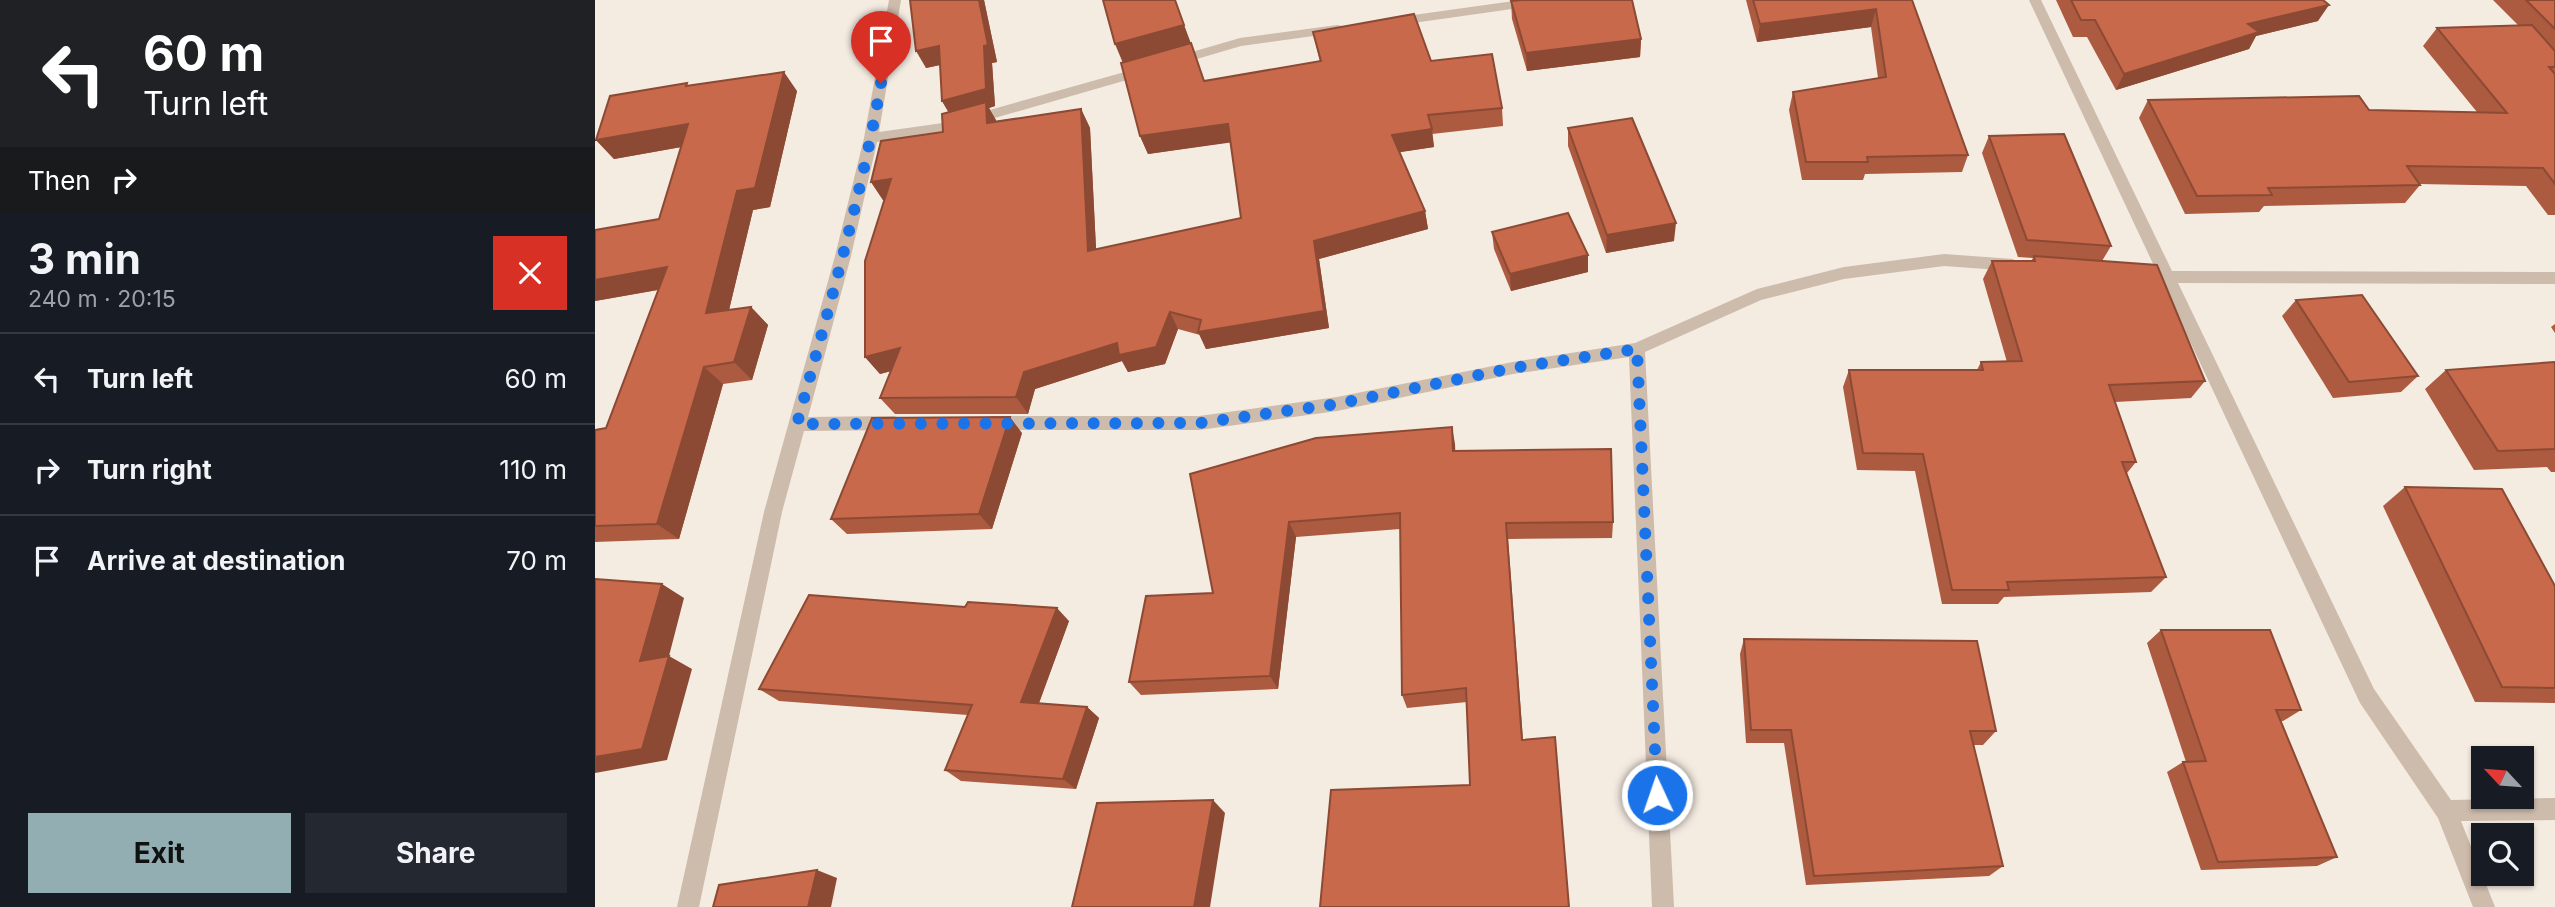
<!DOCTYPE html>
<meta charset="utf-8">
<style>
body{margin:0;font-family:Inter,sans-serif;background:#242831;color:#f1f3f6;height:100vh;display:flex;flex-direction:column;font-size:26px;white-space:nowrap}
*{box-sizing:border-box;margin:0}
p{font-size:23px;color:#9ea1a6}
.icon{flex:none;width:38px;height:38px;fill:none;stroke:currentColor;stroke-width:2;stroke-linecap:round;stroke-linejoin:round}
.map{position:relative;flex:1;overflow:hidden}
.details{display:flex;flex-direction:column;background:#171b24;width:595px}
.details>*{flex:none}
.banner{background:#202124;color:#fff;overflow:hidden}
.needle{width:46px;rotate:296deg}
.controls{position:absolute;left:1876px;top:746px;display:grid;gap:14px}
.controls a{display:grid;place-items:center;width:63px;height:63px;border-radius:0px;background:#171b24;box-shadow:0 2px 5px #0004;font-size:35px}
.pin{position:absolute;display:grid;place-items:center;width:60px;height:60px;color:#fff;margin:-72px -30px;border-radius:50% 50% 50% 0;rotate:-45deg;box-shadow:0 0 7px #0007}
.pin .icon{rotate:45deg}
.me{position:absolute;width:77px;margin:-38px;rotate:357deg;stroke-linejoin:round;filter:drop-shadow(0 0 5px #0008)}
.turn{display:flex;align-items:center;gap:24px;height:147px;padding:0 28px;font-size:32px}
.turn .icon{width:91px;height:91px;stroke-width:2.5}
.turn b{display:block;font-size:49px;line-height:60px}
.then{display:flex;align-items:center;height:66px;padding:0 28px;background:#0003;gap:14px;font-size:26px}
.round{display:grid;place-items:center;flex:none;width:74px;height:74px;border-radius:0px;background:#242831}
.head{display:flex;align-items:center;justify-content:space-between;height:119px;padding:0 28px}
h1{font-size:42px;font-weight:700;line-height:52px}
.primary-button{display:flex;gap:14px;margin-top:auto;padding:14px 28px}
.primary-button a{flex:1;height:80px;border-radius:0px;background:#92aeb2;color:#111;font-size:28px;font-weight:700;line-height:80px;text-align:center}
.primary-button a+a{background:#242831;color:#f1f3f6}
ul{padding:0;list-style:none}
li{display:flex;align-items:center;gap:21px;height:91px;padding:0 28px;border-top:2px solid #363941}
li div{flex:1}
li b{display:block;font-size:26px}
li em{font-style:normal}
main{display:flex;flex:1;min-height:0}
.map>svg:first-child{display:block}
</style>
<main>
<section class="details">
<div class="banner">
<div class="turn"><svg class="icon" aria-label="left" viewBox="0 0 24 24"><path d="M17 20v-9H6M10 6l-5 5 5 5"/></svg><div><b>60 m</b>Turn left</div></div>
<div class="then">Then<svg class="icon" aria-label="right" viewBox="0 0 24 24"><path d="M7 20v-9h11M14 6l5 5-5 5"/></svg></div>
</div>
<div class="head"><div><h1>3 min</h1><p>240 m · 20:15</p></div><a class="round" style="background:#d93025;color:#fff"><svg class="icon" aria-label="close" viewBox="0 0 24 24"><path d="M6 6l12 12M18 6L6 18"/></svg></a></div>
<ul>
<li><svg class="icon" aria-label="left" viewBox="0 0 24 24"><path d="M17 20v-9H6M10 6l-5 5 5 5"/></svg><div><b>Turn left</b></div><em>60 m</em></li>
<li><svg class="icon" aria-label="right" viewBox="0 0 24 24"><path d="M7 20v-9h11M14 6l5 5-5 5"/></svg><div><b>Turn right</b></div><em>110 m</em></li>
<li><svg class="icon" aria-label="arrive" viewBox="0 0 24 24"><path d="M6 21V4h12l-3 4 3 4H6"/></svg><div><b>Arrive at destination</b></div><em>70 m</em></li>
</ul>
<div class="primary-button"><a>Exit</a><a>Share</a></div>
</section>
<div class="map">
<svg width="1960" height="907" viewBox="0 0 1960 907">
<rect width="100%" height="100%" fill="#f4ebe1"/>
<g fill="none" stroke-linecap="round" stroke-linejoin="round">
<g fill="#cdbbac" fill-rule="evenodd">
<polygon points="294,0 306,0 284,132 348,123 551,66 558,70 556,73 348,133 282,142 256,256 213,417 299,416 305,418 308,423 305,428 299,430 209,431 187,512 104,907 82,907 169,512 240,256 269,138"/>
<polygon points="926,0 959,0 953,4 797,26 791,22 797,18"/>
<polygon points="1434,0 1446,0 1577,271 1960,272 1960,284 1583,283 1779,689 1856,800 1960,798 1960,820 1866,821 1900,907 1878,907 1843,818 1765,703 1567,282 1544,281 1536,275 1544,269 1561,270"/>
<polygon points="742,25 747,26 747,32 646,46 578,66 571,62 573,59 645,38"/>
<polygon points="1349,254 1418,259 1426,265 1418,271 1349,266 1249,279 1166,300 1050,352 1079,907 1057,907 1034,357 918,374 742,411 604,430 397,430 391,428 388,423 391,418 397,416 604,416 742,397 918,362 1040,343 1162,289 1249,267"/>
</g>
</g>
<g fill="#ac5a40">
<polygon points="315,0 389,0 402,62 397,63 400,106 394,108 401,121 486,109 495,128 501,249 646,218 635,142 553,154 545,136 528,63 580,0 609,81 725,62 718,32 836,61 907,108 908,126 837,134 839,147 804,152 830,211 833,229 724,259 734,328 611,349 605,335 583,329 570,364 533,372 527,361 440,389 433,414 300,414 285,398 296,371 285,374 270,357 290,200 288,200 276,182 348,132 354,113 347,101 345,65 331,68"/>
<polygon points="1151,0 1317,0 1373,155 1367,172 1270,174 1268,180 1207,180 1194,110 1198,92 1283,78 1276,27 1162,42"/>
<polygon points="1461,0 1728,0 1723,21 1661,36 1654,49 1521,90 1492,37 1478,37"/>
<polygon points="1898,0 1960,0 1960,215 1953,215 1931,186 1824,184 1825,185 1810,203 1669,206 1664,212 1590,214 1544,118 1553,100 1774,110 1882,112 1828,46 1842,28 1923,25"/>
<polygon points="916,1 1046,39 1045,57 932,71 917,19"/>
<polygon points="93,85 202,91 175,207 158,210 134,310 156,307 173,325 157,380 128,384 84,539 0,542 0,430 11,428 63,290 0,301 0,230 64,219 86,147 19,159 1,140"/>
<polygon points="973,128 1079,241 1011,253 973,146"/>
<polygon points="1394,136 1516,246 1507,261 1610,381 1596,398 1520,402 1541,462 1532,473 1571,577 1556,592 1409,597 1403,604 1347,604 1320,471 1262,470 1248,387 1254,370 1382,370 1386,362 1412,362 1388,279 1397,261 1436,261 1438,258 1423,257 1387,153"/>
<polygon points="897,232 993,255 993,272 916,291 899,249"/>
<polygon points="1701,300 1823,376 1806,392 1738,398 1687,316"/>
<polygon points="1960,324 1960,333 1956,327"/>
<polygon points="1960,362 1960,472 1956,472 1952,467 1879,470 1830,389 1851,370"/>
<polygon points="427,433 397,529 252,534 236,519"/>
<polygon points="860,444 860,451 1018,522 1017,538 913,539 928,740 875,785 872,702 812,708 807,695 805,529 701,537 683,689 546,695 534,682 618,593 595,474"/>
<polygon points="1810,487 1960,586 1960,703 1880,702 1788,506"/>
<polygon points="474,621 444,703 492,707 504,718 481,789 366,781 350,770 373,715 184,701 164,689"/>
<polygon points="1566,630 1706,710 1688,721 1686,721 1742,857 1722,866 1606,870 1572,772 1588,762 1591,762 1552,643"/>
<polygon points="1149,639 1401,731 1388,745 1378,745 1408,866 1394,876 1211,885 1189,743 1151,743 1145,654"/>
</g>
<g fill="#8c4a34">
<polygon points="384,0 389,0 402,62 397,63 400,106 394,108 401,120 402,141 357,118 347,101"/>
<polygon points="1734,5 1723,21 1661,36 1654,49 1521,90 1529,74 1653,24"/>
<polygon points="1281,9 1276,27 1162,42 1165,24"/>
<polygon points="589,25 598,49 530,68 520,44"/>
<polygon points="1046,39 1045,57 932,71 931,53"/>
<polygon points="344,46 354,63 331,68 321,51"/>
<polygon points="189,72 202,91 175,207 158,210 129,331 111,313 142,191"/>
<polygon points="486,109 495,128 502,268 493,251"/>
<polygon points="93,124 109,143 19,159 1,140"/>
<polygon points="633,124 639,142 553,154 545,136"/>
<polygon points="837,129 839,147 800,153 797,135"/>
<polygon points="296,179 309,197 288,200 276,182"/>
<polygon points="830,211 833,229 724,259 734,328 611,349 603,332 719,241"/>
<polygon points="1081,223 1079,241 1011,253 1012,235"/>
<polygon points="993,255 993,272 916,291 915,274"/>
<polygon points="72,267 90,285 0,301 0,280"/>
<polygon points="156,307 173,325 157,380 139,362"/>
<polygon points="575,312 583,329 570,364 533,372 527,361 440,389 433,414 421,397 429,372"/>
<polygon points="305,348 319,365 285,374 270,357"/>
<polygon points="109,367 128,384 84,539 62,524"/>
<polygon points="415,417 427,433 397,529 384,514"/>
<polygon points="857,427 860,444 861,468 858,451"/>
<polygon points="694,522 701,537 683,689 675,676"/>
<polygon points="67,584 89,598 74,656 97,669 72,760 0,773 0,757 45,661"/>
<polygon points="462,608 474,621 440,714 426,702"/>
<polygon points="492,707 504,718 481,789 468,779"/>
<polygon points="618,800 630,813 615,907 599,907"/>
<polygon points="222,870 242,878 236,907 213,907"/>
</g>
<g fill="#c8694b" stroke="#8c4a34" stroke-width="2">
<polygon points="315,0 384,0 393,45 389,46 391,89 347,101 344,46 321,51"/>
<polygon points="508,0 580,0 589,25 520,44"/>
<polygon points="927,0 1037,0 1046,39 931,53 916,1"/>
<polygon points="1158,0 1317,0 1373,155 1272,157 1273,162 1211,162 1198,92 1291,77 1281,9 1165,24"/>
<polygon points="1476,0 1728,0 1734,5 1653,24 1664,32 1529,74 1500,20 1486,20"/>
<polygon points="1931,0 1960,0 1960,29"/>
<polygon points="819,14 836,61 897,54 907,108 833,115 837,129 797,135 830,211 719,241 729,311 603,332 606,320 575,312 561,347 524,355 522,343 429,372 421,397 285,398 305,348 270,357 270,261 296,179 276,182 286,141 348,132 347,114 391,102 392,123 486,109 493,251 646,218 633,124 545,136 526,63 596,43 609,81 726,61 718,32"/>
<polygon points="1937,25 1960,51 1960,67 1954,67 1960,74 1960,184 1948,168 1812,166 1825,185 1673,188 1677,195 1602,196 1553,100 1764,96 1774,110 1912,113 1842,28"/>
<polygon points="189,72 160,188 142,191 111,313 156,307 139,362 109,367 62,524 0,526 0,430 11,428 72,267 0,280 0,230 64,219 93,124 1,140 15,96 92,83 91,86"/>
<polygon points="1037,118 1081,223 1012,235 973,128"/>
<polygon points="1469,134 1516,246 1432,240 1394,136"/>
<polygon points="973,213 993,255 915,274 897,232"/>
<polygon points="1439,256 1562,265 1610,381 1514,385 1541,462 1527,462 1571,577 1412,582 1414,590 1357,590 1328,454 1268,453 1254,370 1388,370 1386,362 1427,361 1397,261 1440,261"/>
<polygon points="1767,295 1823,376 1754,382 1701,300"/>
<polygon points="1960,362 1960,449 1903,451 1851,370"/>
<polygon points="415,417 384,514 236,519 277,418"/>
<polygon points="857,427 858,451 1016,449 1018,522 911,523 927,740 960,737 974,907 725,907 736,790 875,785 871,688 807,695 805,513 694,522 675,676 534,682 551,596 618,593 595,474 721,438"/>
<polygon points="1810,487 1907,489 1960,586 1960,688 1907,687"/>
<polygon points="0,579 67,584 45,661 74,656 47,749 0,757"/>
<polygon points="214,595 370,607 373,602 462,608 426,702 492,707 468,779 350,770 377,705 164,689"/>
<polygon points="1566,630 1675,630 1706,710 1681,710 1742,857 1623,862 1588,762 1611,761"/>
<polygon points="1149,639 1382,641 1401,731 1375,731 1408,866 1219,876 1196,730 1156,730"/>
<polygon points="618,800 599,907 477,907 502,803"/>
<polygon points="222,870 213,907 118,907 124,885"/>
</g>
<g fill="none" stroke-linecap="round" stroke-linejoin="round">
<path stroke="#1a73e8" stroke-width="12" stroke-dasharray="0 21.6" d="M286,83C266,198 233,311 202,424L604,423L742,404L918,368L1042,349L1062,795"/>
</g>
</svg>
<div class="controls">
<a><svg class="needle" viewBox="-14 -14 28 28"><path d="M0-13l5 13h-10z" fill="#e53935"/><path d="M0 13l5-13h-10z" fill="#9ea1a6"/></svg></a>
<a><svg class="icon" aria-label="search" viewBox="0 0 24 24"><circle cx="10" cy="10" r="6"/><path d="M15 15l6 6"/></svg></a>
</div>
<div class="pin" style="left:286px;top:83px;background:#d93025"><svg class="icon" aria-label="arrive" viewBox="0 0 24 24"><path d="M6 21V4h12l-3 4 3 4H6"/></svg></div>
<svg class="me" style="left:1062px;top:795px" viewBox="-20 -20 40 40"><circle r="17" fill="#1a73e8" stroke="#fff" stroke-width="3"/><path d="M0-11L8 9 0 5-8 9z" fill="#fff"/></svg>
</div>
</main>
